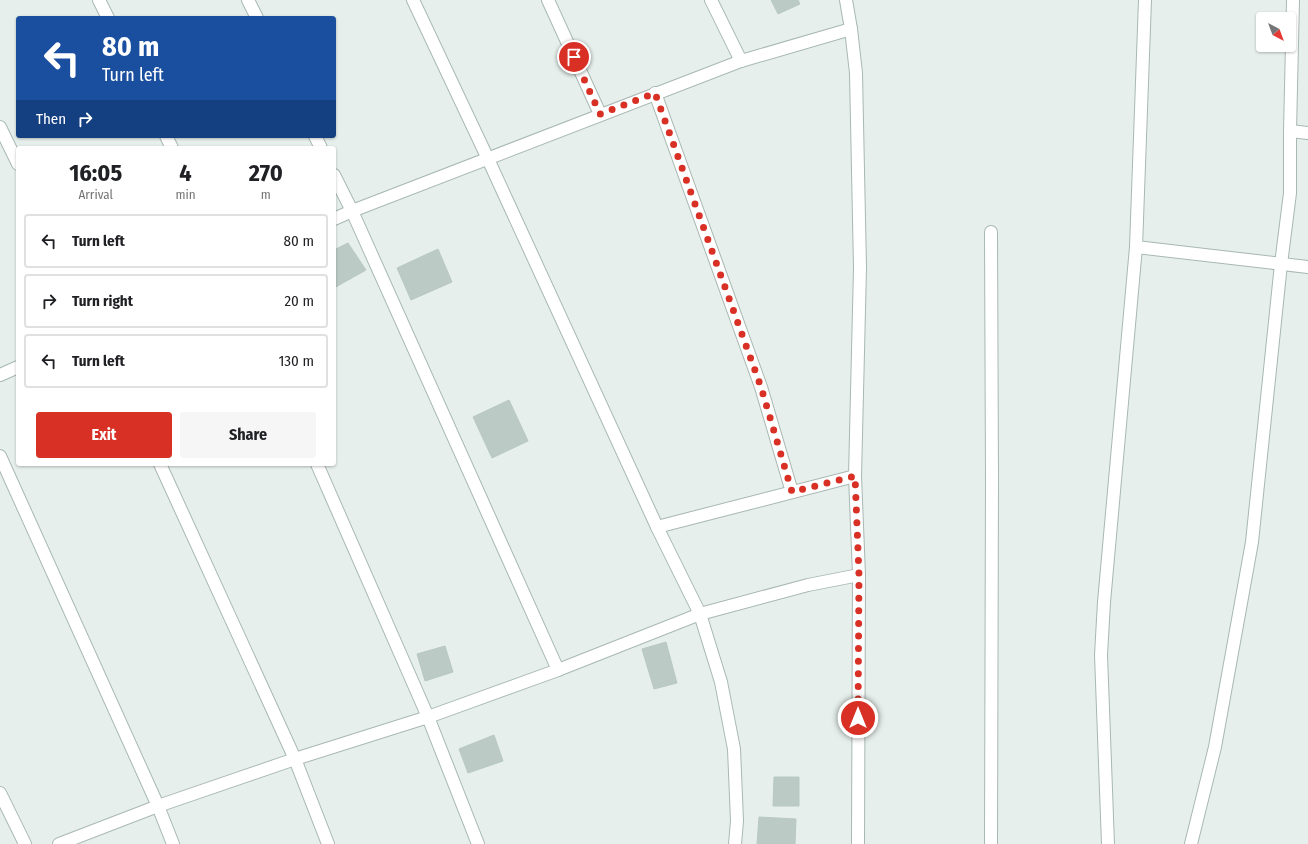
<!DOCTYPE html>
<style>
body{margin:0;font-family:"Fira Sans Condensed",sans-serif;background:#f6f6f6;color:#202124;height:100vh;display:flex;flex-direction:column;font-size:15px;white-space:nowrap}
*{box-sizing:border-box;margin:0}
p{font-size:13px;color:#757577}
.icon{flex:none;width:22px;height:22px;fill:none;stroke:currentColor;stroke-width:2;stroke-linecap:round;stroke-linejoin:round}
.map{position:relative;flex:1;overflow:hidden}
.drawer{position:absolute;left:16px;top:146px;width:320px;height:320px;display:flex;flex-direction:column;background:#fff;border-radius:4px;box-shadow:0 1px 3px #0004}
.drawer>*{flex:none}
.hud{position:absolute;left:16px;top:16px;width:320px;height:122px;border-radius:4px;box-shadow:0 1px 3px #0004;background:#1a4fa0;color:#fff;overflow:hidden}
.needle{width:26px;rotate:139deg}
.buttons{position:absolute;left:1256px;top:12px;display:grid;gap:8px}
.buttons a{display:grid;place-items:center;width:40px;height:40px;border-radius:4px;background:#fff;box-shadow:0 1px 3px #0004;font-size:20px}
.pin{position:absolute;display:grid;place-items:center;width:34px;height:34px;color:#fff;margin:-17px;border:2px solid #fff;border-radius:50%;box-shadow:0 1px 4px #0007}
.me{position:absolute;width:44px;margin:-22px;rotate:0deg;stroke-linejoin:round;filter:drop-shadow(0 0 3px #0008)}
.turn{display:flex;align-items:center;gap:14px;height:84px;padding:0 20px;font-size:18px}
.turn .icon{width:52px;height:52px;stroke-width:2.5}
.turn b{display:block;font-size:28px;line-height:34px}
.then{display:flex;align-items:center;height:38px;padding:0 20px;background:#0003;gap:8px;font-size:15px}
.eta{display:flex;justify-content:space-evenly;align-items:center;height:68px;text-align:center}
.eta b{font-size:24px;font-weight:700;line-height:28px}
.button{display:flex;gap:8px;margin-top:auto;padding:8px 20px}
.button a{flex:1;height:46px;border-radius:4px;background:#d93025;color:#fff;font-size:16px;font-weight:700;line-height:46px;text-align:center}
.button a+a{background:#f6f6f6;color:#202124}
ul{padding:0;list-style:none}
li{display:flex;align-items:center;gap:12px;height:54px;margin:0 8px 6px;padding:0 12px;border:2px solid #e0e0e0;border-radius:4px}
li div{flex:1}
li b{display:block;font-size:15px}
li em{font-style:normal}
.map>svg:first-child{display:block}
</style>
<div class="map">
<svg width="1308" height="844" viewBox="0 0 1308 844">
<rect width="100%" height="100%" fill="#e6efeb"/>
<g fill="#bbcac4" stroke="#b8c9c2">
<polygon points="771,0 798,0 800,4 778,14"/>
<polygon points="348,243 366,270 334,288 334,250"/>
<polygon points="438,249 452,282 411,300 397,268"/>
<polygon points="509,400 528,441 492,458 473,417"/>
<polygon points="666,642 677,683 654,689 642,649"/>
<polygon points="445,646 453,672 425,681 417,654"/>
<polygon points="494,735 503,761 468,773 459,749"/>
<polygon points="774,777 799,777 799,806 773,806"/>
<polygon points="759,817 796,819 795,844 757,844"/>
</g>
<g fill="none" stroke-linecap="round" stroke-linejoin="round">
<defs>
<g id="minor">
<polyline points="99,0 108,18"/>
<polyline points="248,0 257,18"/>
<polyline points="413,0 488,159 657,527 700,614 721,682 734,749 737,821 735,844"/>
<polyline points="548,0 600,114"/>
<polyline points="711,0 741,61"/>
<polyline points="846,0 851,29 856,73 860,268 855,476 859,575 858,844"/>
<polyline points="655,93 761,387 792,492"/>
<polyline points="0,127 18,164"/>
<polyline points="1290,131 1308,133"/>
<polyline points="166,136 172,148"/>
<polyline points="315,136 321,148"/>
<polyline points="334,175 352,211 558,670"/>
<polyline points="334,219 352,211 741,61 851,29"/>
<polyline points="1136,247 1308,267"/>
<polyline points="0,375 18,367"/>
<polyline points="0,456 158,806 173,844"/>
<polyline points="160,464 295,759 328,844"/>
<polyline points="317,464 428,717 478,844"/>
<polyline points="657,527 855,476"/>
<polyline points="0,793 25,844"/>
<polyline points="59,844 158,806 295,759 428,717 558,670 700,614 808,585 859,575"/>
<polyline points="991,844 992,479 991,232"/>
<polyline points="1108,844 1101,655 1104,602 1136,247 1145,0"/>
<polyline points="1191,844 1215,747 1252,542 1281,264 1290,193 1290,131 1293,0"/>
</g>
</defs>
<use href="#minor" stroke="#a8b8b2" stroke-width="14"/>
<use href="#minor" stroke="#fff" stroke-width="12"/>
</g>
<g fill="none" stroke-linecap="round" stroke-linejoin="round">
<polyline stroke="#d93025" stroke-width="7" stroke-dasharray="0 12.6" points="574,57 600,114 655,93 761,387 792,492 855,476 859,575 858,718"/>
</g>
</svg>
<div class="buttons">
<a><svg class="needle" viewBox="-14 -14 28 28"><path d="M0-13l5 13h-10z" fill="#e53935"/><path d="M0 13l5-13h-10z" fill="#757577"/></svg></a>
</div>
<div class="pin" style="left:574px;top:57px;background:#d93025"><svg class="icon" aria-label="arrive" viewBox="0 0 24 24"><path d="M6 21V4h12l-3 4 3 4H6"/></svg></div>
<svg class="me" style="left:858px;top:718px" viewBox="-20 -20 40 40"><circle r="17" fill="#d93025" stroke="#fff" stroke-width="3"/><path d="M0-11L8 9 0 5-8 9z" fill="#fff"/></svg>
<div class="hud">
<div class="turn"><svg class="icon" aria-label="left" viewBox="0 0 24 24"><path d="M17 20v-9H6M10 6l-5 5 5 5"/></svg><div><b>80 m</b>Turn left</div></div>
<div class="then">Then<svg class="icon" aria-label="right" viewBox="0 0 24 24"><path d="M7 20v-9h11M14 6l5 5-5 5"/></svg></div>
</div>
<section class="drawer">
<div class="eta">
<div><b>16:05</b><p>Arrival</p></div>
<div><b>4</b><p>min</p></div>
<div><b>270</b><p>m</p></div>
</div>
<ul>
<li><svg class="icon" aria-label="left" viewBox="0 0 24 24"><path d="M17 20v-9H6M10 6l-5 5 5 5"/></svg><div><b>Turn left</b></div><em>80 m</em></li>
<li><svg class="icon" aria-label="right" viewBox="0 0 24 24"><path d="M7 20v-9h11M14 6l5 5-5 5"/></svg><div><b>Turn right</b></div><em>20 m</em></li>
<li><svg class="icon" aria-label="left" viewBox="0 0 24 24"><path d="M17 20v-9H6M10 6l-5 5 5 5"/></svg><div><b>Turn left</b></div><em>130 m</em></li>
</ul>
<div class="button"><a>Exit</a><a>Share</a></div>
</section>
</div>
